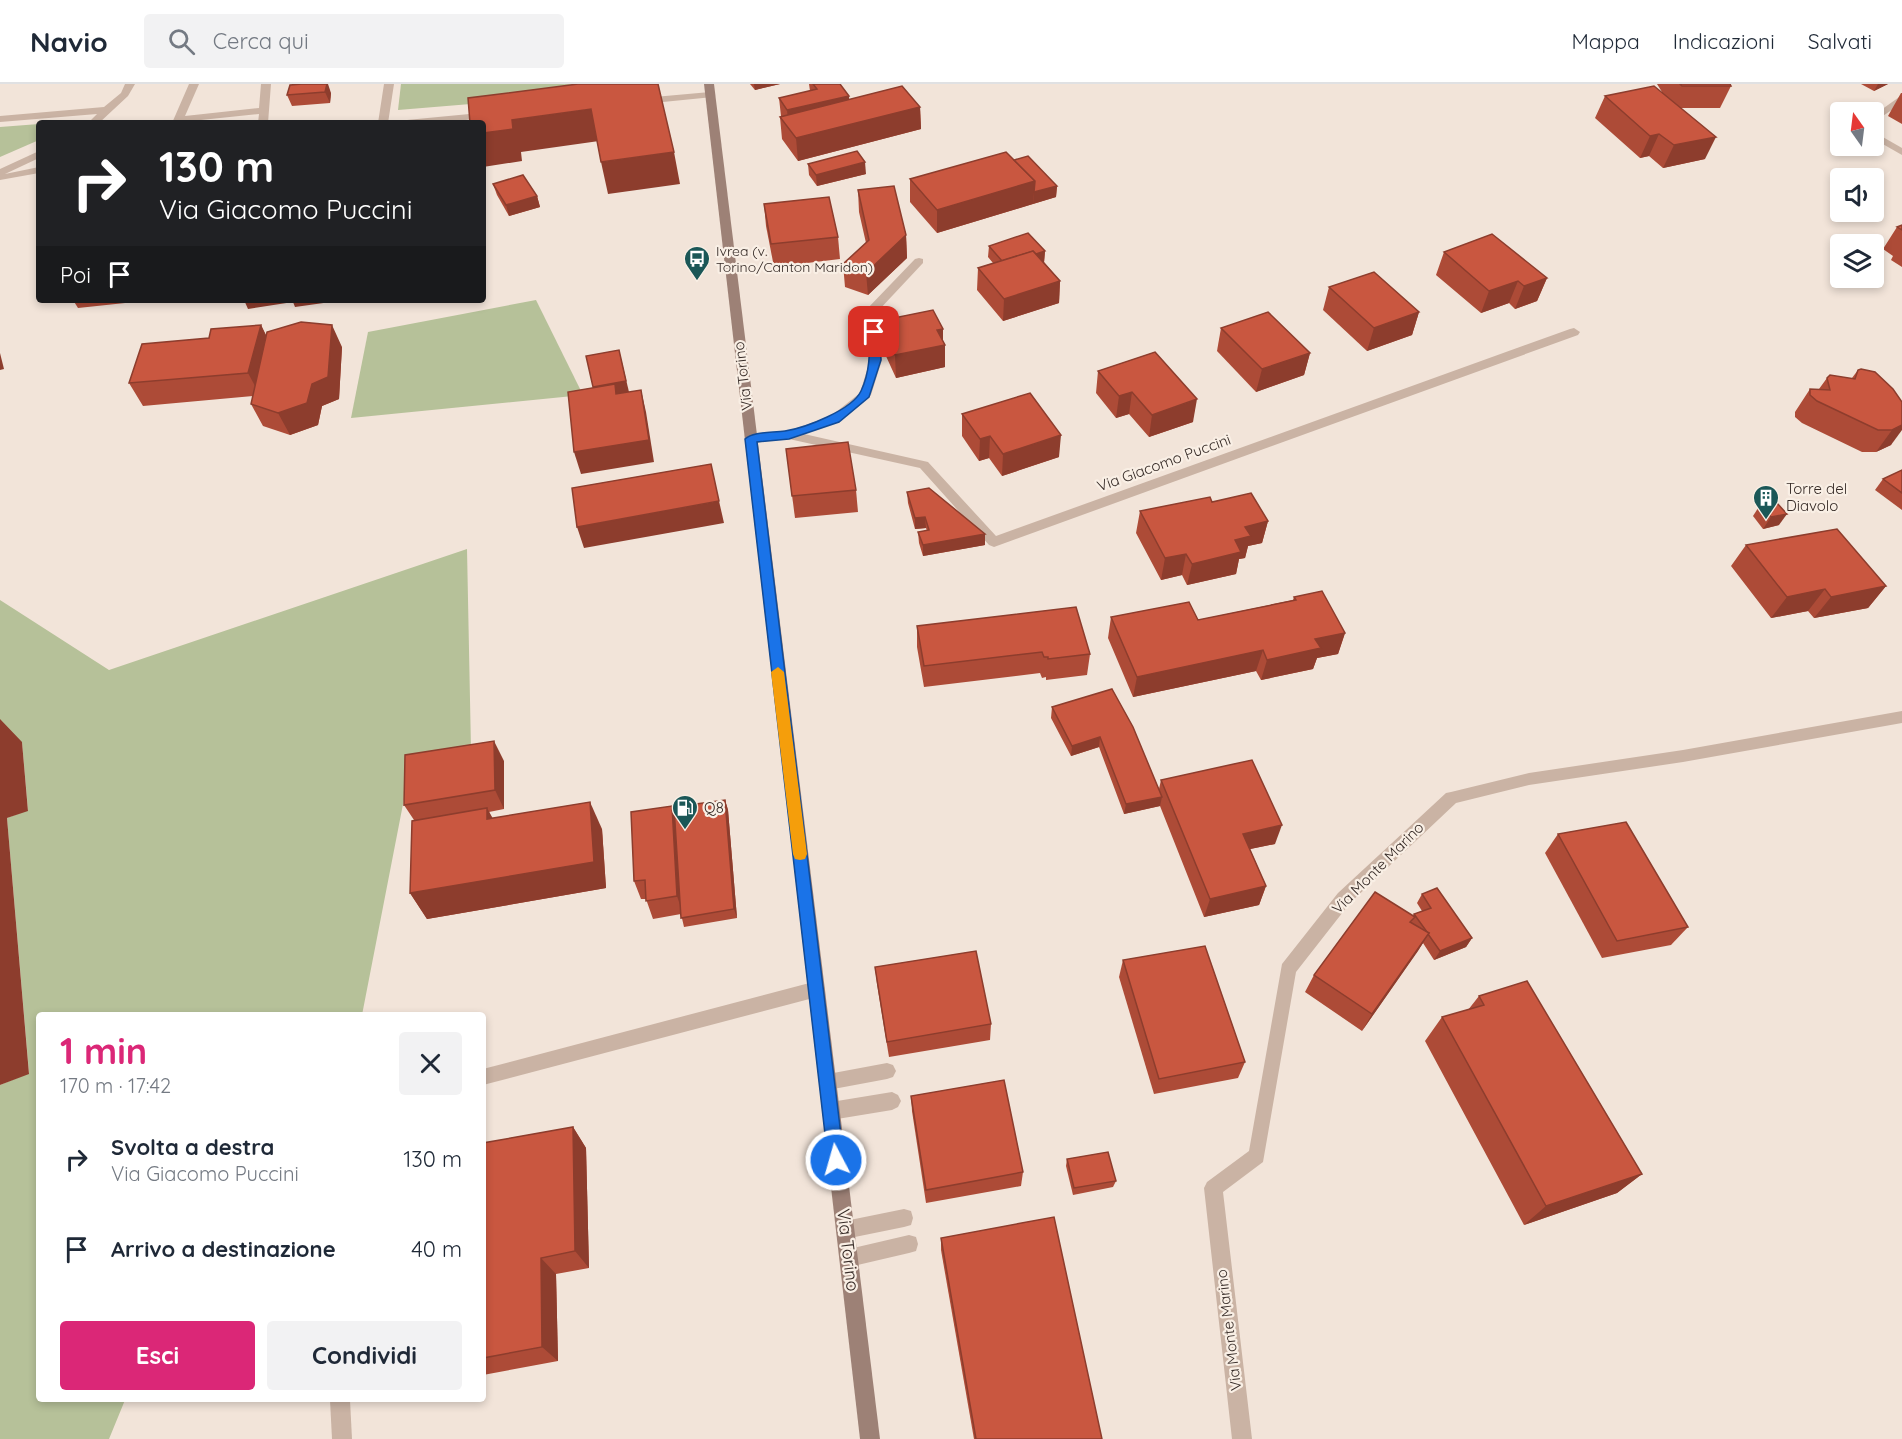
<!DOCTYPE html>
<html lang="it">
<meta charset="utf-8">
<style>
body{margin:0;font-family:Quicksand,sans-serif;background:#f2f2f3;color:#1f2937;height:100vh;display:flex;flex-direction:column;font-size:22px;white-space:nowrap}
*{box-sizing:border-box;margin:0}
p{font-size:20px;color:#747a83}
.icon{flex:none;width:33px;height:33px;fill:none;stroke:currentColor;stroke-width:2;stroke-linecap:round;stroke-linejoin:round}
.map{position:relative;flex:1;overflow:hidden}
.sheet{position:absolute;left:36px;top:928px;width:450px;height:390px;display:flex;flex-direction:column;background:#fff;border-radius:6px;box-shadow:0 3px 9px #0003}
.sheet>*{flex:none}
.hud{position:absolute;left:36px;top:36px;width:450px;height:183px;border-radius:6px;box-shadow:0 3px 9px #0003;background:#202124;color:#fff;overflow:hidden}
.needle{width:39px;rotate:346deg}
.fabs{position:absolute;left:1830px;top:18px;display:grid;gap:12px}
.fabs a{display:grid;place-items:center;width:54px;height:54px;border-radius:6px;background:#fff;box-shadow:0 3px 9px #0003;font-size:30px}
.pin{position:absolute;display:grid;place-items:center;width:51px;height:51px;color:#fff;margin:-26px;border-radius:12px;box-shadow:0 3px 9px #0006}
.me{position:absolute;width:66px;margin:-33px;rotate:354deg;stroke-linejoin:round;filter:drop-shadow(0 0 4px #0008)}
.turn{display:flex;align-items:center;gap:21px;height:126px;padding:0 24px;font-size:27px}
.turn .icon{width:78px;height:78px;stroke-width:2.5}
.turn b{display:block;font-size:42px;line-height:51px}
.then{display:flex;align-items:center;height:57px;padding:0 24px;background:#0003;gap:12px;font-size:22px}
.round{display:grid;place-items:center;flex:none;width:63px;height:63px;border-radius:6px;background:#f2f2f3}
.head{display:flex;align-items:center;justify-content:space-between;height:102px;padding:0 24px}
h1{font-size:36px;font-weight:700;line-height:45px;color:#db2777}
.primary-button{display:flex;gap:12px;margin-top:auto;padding:12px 24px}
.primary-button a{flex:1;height:69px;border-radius:6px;background:#db2777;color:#fff;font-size:24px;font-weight:700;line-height:69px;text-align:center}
.primary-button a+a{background:#f2f2f3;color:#1f2937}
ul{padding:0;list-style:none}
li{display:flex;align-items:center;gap:18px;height:90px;padding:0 24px}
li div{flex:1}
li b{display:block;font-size:22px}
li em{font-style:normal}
header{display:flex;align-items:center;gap:36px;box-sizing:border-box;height:84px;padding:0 30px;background:#fff;border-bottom:2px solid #e0e1e3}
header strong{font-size:28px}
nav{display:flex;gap:33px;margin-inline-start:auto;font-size:21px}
.search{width:420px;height:54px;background:#f2f2f3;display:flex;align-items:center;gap:15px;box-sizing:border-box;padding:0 21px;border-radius:6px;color:#747a83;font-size:22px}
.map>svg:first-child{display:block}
</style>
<header>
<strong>Navio</strong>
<div class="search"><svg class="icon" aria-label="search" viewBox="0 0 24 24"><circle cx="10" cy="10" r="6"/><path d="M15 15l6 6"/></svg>Cerca qui</div>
<nav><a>Mappa</a><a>Indicazioni</a><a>Salvati</a></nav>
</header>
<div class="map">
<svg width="1902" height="1355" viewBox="0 0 1902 1355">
<rect width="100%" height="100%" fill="#f2e4d9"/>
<g fill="#b6c199">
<polygon points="401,0 624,0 625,7 398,26"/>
<polygon points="39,40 39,56 0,73 0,43"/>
<polygon points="536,216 583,311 351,334 368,248"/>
<polygon points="467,465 471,666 411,679 362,931 39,932 39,1316 125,1316 109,1355 0,1355 0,1001 29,989 7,734 28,726 22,658 0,664 0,516 109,586"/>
</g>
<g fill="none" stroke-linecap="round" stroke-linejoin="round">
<g fill="#cab3a4" fill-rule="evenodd">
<polygon points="189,0 199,0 185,32 259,24 261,0 271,0 268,39 258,39 259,30 172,39"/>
<polygon points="887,979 893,981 896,987 893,993 887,995 828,1006 822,1004 819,998 822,992 828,990"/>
<polygon points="892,1008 898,1011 901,1017 898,1023 892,1026 831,1036 825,1033 822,1027 825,1021 831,1018"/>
<polygon points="904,1125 911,1127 913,1134 911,1141 904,1143 845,1155 838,1153 836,1146 838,1139 845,1137"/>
<polygon points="909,1151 916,1153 918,1160 916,1167 909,1169 849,1183 842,1181 840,1174 842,1167 849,1165"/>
</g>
<g fill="#cab3a4" fill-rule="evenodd">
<polygon points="125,0 135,0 128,12 99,39 88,39 97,30 0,38 0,32 104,23 121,9"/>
<polygon points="384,0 394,0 388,39 378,39"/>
<polygon points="710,8 715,11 713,13 643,20 638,17 643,14"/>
<polygon points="1902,11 1902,19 1874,38 1874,31"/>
<polygon points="490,28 495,31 493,33 438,39 402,39 407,36"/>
<polygon points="1874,48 1902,64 1902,71 1874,55"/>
<polygon points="39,67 39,74 5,90 39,83 39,89 0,96 0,85"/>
<polygon points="919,174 923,175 923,179 878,227 882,276 871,311 839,338 804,350 928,378 996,452 1570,245 1574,244 1580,248 1578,251 994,463 989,461 920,384 789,355 751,359 745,355 751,351 788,347 831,332 860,309 870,276 866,226 915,175"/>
<polygon points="1902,627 1902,639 1683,678 1529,701 1456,719 1350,819 1296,888 1263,1078 1223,1108 1252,1355 1232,1355 1204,1104 1207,1098 1249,1067 1282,880 1338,809 1446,709 1451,708 1529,689 1683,666"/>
<polygon points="817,897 823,900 825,905 823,910 817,913 483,1001 483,985"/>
<polygon points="330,1316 350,1316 352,1355 332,1355"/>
</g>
<polygon fill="#9d8176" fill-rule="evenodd" points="704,0 714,0 880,1355 860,1355"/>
</g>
<g fill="#ad4b37">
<polygon points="750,0 780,0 755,6"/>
<polygon points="809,0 840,0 849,15 920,23 921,45 798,77 782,55 780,33 781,32 779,14 810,7"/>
<polygon points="1657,0 1730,0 1731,2 1720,24 1681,24 1705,75 1663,84 1649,72 1640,74 1595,34 1605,12 1662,8"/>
<polygon points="1861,0 1888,0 1874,7"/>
<polygon points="290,1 331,9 330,19 292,22 287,11"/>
<polygon points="1901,9 1902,9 1902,40 1888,32"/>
<polygon points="1014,76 1057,102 1056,113 937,149 910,118 910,95"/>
<polygon points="808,80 866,90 817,102 809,91"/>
<polygon points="493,100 537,112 540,123 509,132 497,111"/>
<polygon points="858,106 906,151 907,174 868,211 845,203 843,180 866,159 859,128"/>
<polygon points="764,120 838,153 840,175 774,183 766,142"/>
<polygon points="1902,141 1902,183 1891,176 1893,172 1883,165 1897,143"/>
<polygon points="989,162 1045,167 1044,178 1060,197 1059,219 1003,237 977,206 978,184 993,179 988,173"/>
<polygon points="1444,168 1547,194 1537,217 1515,225 1509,219 1481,229 1436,191"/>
<polygon points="1329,203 1419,228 1412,251 1367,267 1323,226"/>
<polygon points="73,216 144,216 144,217 78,224"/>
<polygon points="879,237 943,245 943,257 945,261 945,283 896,294 880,259"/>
<polygon points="261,241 266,252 342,263 339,315 322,322 318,341 290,351 263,342 251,320 253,312 143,322 129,299 209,254"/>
<polygon points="1221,244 1310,269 1304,291 1256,308 1217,267"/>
<polygon points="1858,286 1902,318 1891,361 1876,368 1862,368 1802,339 1795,333 1795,328 1810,305 1819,305 1827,294 1852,294"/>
<polygon points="1098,287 1193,338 1149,353 1129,330 1116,334 1096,309"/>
<polygon points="962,330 1059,373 1002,392 989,374 979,377 962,352"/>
<polygon points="786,365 856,406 858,428 795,434"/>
<polygon points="1902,386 1902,426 1875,406 1883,395"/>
<polygon points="907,408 985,450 985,461 923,472 919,459 918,448 927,447 926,444 915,445 908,419"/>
<polygon points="1212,418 1268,437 1262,459 1248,462 1245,474 1239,475 1236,490 1187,501 1182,491 1161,496 1136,449 1140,427"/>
<polygon points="1760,421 1779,441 1763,445 1753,432"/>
<polygon points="1746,461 1886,502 1868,524 1814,534 1808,527 1771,534 1731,482"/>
<polygon points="1294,513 1345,549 1338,570 1317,574 1313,585 1261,596 1256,587 1133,613 1108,554 1111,533 1198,536 1293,516"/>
<polygon points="917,542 1090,570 1087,591 1046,596 1046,593 1042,594 1040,589 924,603 917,563"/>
<polygon points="1112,605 1159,705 1161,696 1275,760 1250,765 1266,802 1259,821 1204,833 1160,722 1124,730 1099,663 1071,672 1051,634 1052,623"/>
<polygon points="504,677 504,725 489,728 492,734 602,745 606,804 427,835 410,809 414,736 404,721"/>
<polygon points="725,716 728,726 737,834 684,843 681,830 653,835 646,815 641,815 634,797 675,731"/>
<polygon points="1558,750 1688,843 1671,861 1602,874 1545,769"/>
<polygon points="1422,810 1472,854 1466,863 1434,876 1423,859 1362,947 1305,908 1314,891 1413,832 1414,830 1422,827 1417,819"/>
<polygon points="1123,876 1245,978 1238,994 1154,1010 1119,893"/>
<polygon points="875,883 991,940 990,956 889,973 877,900"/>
<polygon points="1479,912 1642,1090 1617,1109 1524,1141 1425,957 1442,933 1468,926"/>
<polygon points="911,1012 1023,1088 1021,1102 926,1119 912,1027"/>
<polygon points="573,1043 586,1064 589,1184 556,1190 558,1277 483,1291 483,1059"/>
<polygon points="1067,1075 1116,1097 1113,1103 1073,1111 1066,1082"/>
<polygon points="941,1154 1102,1355 974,1355 941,1166"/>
</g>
<g fill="#8d3d2d">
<polygon points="327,0 328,0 331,9 330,19 325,8"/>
<polygon points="754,0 780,0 755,6"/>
<polygon points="1878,0 1888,0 1874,7"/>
<polygon points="849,12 850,34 789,46 787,26"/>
<polygon points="920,23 921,45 798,77 796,54"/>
<polygon points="591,25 599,57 521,68 522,77 483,83 483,49 512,36"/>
<polygon points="1659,50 1649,72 1640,74 1650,52"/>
<polygon points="1716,53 1705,75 1663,84 1674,61"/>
<polygon points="674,68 680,100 608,110 601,78"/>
<polygon points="865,78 866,90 817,102 816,91"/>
<polygon points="1035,97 1033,120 937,149 937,126"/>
<polygon points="1057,102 1056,113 1033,120 1034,108"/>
<polygon points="537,112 540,123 509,132 506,121"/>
<polygon points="906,151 907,174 868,211 866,189"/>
<polygon points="1045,167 1044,179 1004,180"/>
<polygon points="1547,194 1537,217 1515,225 1524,202"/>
<polygon points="1060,197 1059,219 1003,237 1004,215"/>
<polygon points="1518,197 1509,219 1481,229 1489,207"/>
<polygon points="244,216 345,216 295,223 293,218 248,225"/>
<polygon points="1419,228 1412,251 1367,267 1374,244"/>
<polygon points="261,241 272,263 260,311 248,289"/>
<polygon points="332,241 342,263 339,315 322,322 318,341 290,351 278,329 312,300"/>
<polygon points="943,245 943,261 945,261 945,283 896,294 895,271 937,246"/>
<polygon points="619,266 629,308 596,314 593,303"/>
<polygon points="0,269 4,285 0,286"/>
<polygon points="1310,269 1304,291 1256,308 1262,285"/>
<polygon points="641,306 646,328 654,378 581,390 574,368"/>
<polygon points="1132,308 1129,330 1116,334 1119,312"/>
<polygon points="1197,315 1193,338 1149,353 1152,331"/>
<polygon points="1902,341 1902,346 1891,361 1876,368 1892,346"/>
<polygon points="1061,351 1059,373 1002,392 1003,370"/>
<polygon points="990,352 989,374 979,377 980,355"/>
<polygon points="719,417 724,439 584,464 577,443"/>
<polygon points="1787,430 1779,441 1763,445 1771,433"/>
<polygon points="925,433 926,444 915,445 915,434"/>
<polygon points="1268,437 1262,459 1248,462 1245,474 1239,475 1236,490 1187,501 1192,480 1235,456 1245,443"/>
<polygon points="985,450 985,461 923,472 923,461"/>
<polygon points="1186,470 1182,491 1161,496 1165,474"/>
<polygon points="1886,502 1868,524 1814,534 1831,513"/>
<polygon points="1825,505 1808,527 1771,534 1787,513"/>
<polygon points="1345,549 1338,570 1317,574 1313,585 1261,596 1267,576 1315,555"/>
<polygon points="1263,566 1256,587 1133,613 1137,593"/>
<polygon points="0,635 22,658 28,727 7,734 29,990 0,1001"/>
<polygon points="1100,653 1099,663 1071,672 1072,662"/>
<polygon points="494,657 504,677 504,725 495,706"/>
<polygon points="1162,713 1160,722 1124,730 1126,720"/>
<polygon points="725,716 728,726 737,834 734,825"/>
<polygon points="590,718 602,745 606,804 427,835 410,809"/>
<polygon points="672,722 678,742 683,830 677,812"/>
<polygon points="487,724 502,751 487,735"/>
<polygon points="1282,741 1275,760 1236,768 1243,750"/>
<polygon points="1266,802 1259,821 1204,833 1210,815"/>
<polygon points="1429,849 1418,867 1362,947 1372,930"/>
<polygon points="1472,854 1466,863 1434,876 1440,867"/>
<polygon points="573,1043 586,1064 589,1184 575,1167"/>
<polygon points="1642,1090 1617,1109 1524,1141 1546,1122"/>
<polygon points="541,1174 556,1190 558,1277 542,1263"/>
</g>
<g fill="#c95740" stroke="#8d3d2d" stroke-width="1.5">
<polygon points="302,0 327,0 325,8 287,11 290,1"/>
<polygon points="578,0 658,0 674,68 601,78 591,25 512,36 513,45 483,49 483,39 470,39 468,14"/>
<polygon points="813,0 840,0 849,12 787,26 779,14 817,5"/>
<polygon points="1680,0 1730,0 1731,2 1682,2"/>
<polygon points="902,2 920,23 796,54 780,33"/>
<polygon points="1654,2 1716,53 1674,61 1659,50 1650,52 1605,12"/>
<polygon points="857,67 865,78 816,91 808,80"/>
<polygon points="1006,68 1035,97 937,126 910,95"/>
<polygon points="1028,72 1057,102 1034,108 1035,97 1014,76"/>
<polygon points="523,91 537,112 506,121 493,100"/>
<polygon points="894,102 906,151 866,189 843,180 869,156 858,106"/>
<polygon points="829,113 838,153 771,160 764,120"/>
<polygon points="1902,141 1902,146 1897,143"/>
<polygon points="1028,149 1045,167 1036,170 1033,167 1002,177 989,162"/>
<polygon points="1492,150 1547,194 1524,202 1518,197 1489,207 1444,168"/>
<polygon points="1033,167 1060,197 1004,215 978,184"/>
<polygon points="1374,188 1419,228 1374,244 1329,203"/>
<polygon points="933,226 943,245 937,246 945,261 895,271 879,237"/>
<polygon points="1268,228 1310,269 1262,285 1221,244"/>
<polygon points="301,238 332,241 328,293 312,300 307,319 278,329 251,320 267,248"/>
<polygon points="261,241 248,289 129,299 142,260 209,254 211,245"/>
<polygon points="619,266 626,297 593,303 586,272"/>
<polygon points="1155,268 1197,315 1152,331 1132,308 1119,312 1098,287"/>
<polygon points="1861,285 1875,288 1893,305 1902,318 1902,341 1892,346 1878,346 1817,317 1810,311 1810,305 1830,306 1827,294 1830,291 1855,295 1858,286"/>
<polygon points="615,300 616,310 641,306 649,356 574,368 568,308"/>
<polygon points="1030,309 1061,351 1003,370 990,352 980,355 962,330"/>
<polygon points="848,358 856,406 792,412 786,365"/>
<polygon points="711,380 719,417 577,443 572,404"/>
<polygon points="1902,386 1902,409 1883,395"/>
<polygon points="929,404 985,450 923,461 918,448 929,446 925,433 915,434 907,408"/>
<polygon points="1251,409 1268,437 1245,443 1251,452 1235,456 1241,468 1192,480 1186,470 1165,474 1140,427 1210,413 1212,418"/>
<polygon points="1776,418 1787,430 1771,433 1760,421"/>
<polygon points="1837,445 1886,502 1831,513 1825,505 1787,513 1746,461"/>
<polygon points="1322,507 1345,549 1315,555 1321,564 1267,576 1263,566 1137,593 1111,533 1189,518 1198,536 1296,516 1294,513"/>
<polygon points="1076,523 1090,570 1048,575 1048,573 1044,573 1042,568 924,582 917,542"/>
<polygon points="1112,605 1133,643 1162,713 1126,720 1100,653 1072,662 1052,623"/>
<polygon points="494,657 495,706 404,721 405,671"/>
<polygon points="1252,676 1282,741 1243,750 1266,802 1210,815 1161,696"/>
<polygon points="725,716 734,825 681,834 674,723"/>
<polygon points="590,718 594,778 410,809 412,737 487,724 487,735"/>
<polygon points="672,722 677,812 646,817 645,796 634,797 631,728"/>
<polygon points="1626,738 1688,843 1617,857 1558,750"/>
<polygon points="1437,804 1472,854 1440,867 1428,850 1429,849 1427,848 1414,830 1431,824 1422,810"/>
<polygon points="1375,808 1415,833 1410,838 1429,849 1372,930 1314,891"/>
<polygon points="1205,862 1245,978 1159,995 1123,876"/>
<polygon points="976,867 991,940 887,958 875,883"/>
<polygon points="1527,897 1642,1090 1546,1122 1442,933 1484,921 1479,912"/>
<polygon points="1004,996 1023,1088 926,1106 911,1012"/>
<polygon points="573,1043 575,1167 541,1174 542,1263 483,1274 483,1059"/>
<polygon points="1108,1068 1116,1097 1074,1104 1067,1075"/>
<polygon points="1054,1133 1102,1355 976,1355 941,1154"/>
</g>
<path fill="#1a73e8" stroke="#114b97" stroke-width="1.5" d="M874,245L879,248L881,276L869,313L839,338L789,355L757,358L844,1076L842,1082L836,1084L830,1082L828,1076L745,355C753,347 773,349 785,347C805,344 852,326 861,307C870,288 870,268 869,248Z"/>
<polygon fill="#f59e0b" points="778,583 784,588 807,770 805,775 800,776 795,775 793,770 771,588"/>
<defs>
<symbol id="bus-pin" viewBox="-11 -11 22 30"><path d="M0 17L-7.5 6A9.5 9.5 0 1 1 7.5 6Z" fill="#1b5757" stroke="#f9efe5"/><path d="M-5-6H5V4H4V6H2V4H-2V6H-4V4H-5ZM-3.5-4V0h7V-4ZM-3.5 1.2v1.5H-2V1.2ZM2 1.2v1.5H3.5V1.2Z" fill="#fff"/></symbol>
<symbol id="building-pin" viewBox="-11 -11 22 30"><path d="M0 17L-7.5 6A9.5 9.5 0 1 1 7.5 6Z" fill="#1b5757" stroke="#f9efe5"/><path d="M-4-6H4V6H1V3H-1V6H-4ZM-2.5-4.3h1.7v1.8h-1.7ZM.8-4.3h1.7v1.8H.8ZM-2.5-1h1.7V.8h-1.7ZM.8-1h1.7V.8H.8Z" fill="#fff"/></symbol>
<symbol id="fuel-pin" viewBox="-11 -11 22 30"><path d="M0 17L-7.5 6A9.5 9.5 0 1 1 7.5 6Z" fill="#1b5757" stroke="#f9efe5"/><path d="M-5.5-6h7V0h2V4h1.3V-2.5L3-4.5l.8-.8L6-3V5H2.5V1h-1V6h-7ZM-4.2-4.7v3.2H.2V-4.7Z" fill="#fff"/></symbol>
</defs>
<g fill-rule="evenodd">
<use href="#bus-pin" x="682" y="160" width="30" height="40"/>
<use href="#building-pin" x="1751" y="399" width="30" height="40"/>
<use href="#fuel-pin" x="670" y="709" width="30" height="40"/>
</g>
<g text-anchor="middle" stroke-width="4.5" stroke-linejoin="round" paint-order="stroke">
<g font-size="14" fill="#352a26" stroke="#f9efe5" text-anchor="start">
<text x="716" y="172">Ivrea (v.<tspan x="716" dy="16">Torino/Canton Maridon)</tspan></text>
</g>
<g font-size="15" fill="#352a26" stroke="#f9efe5">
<text transform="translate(743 292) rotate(-97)" y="5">Via Torino</text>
<text transform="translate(1164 379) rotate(-20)" y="5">Via Giacomo Puccini</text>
<text transform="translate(1378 784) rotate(-45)" y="5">Via Monte Marino</text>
<text transform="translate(1229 1246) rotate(-97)" y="5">Via Monte Marino</text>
</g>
<g font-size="15" fill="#352a26" stroke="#f9efe5" text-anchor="start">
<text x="1786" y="410">Torre del<tspan x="1786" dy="17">Diavolo</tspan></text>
<text x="704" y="729">Q8</text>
</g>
<g font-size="18" fill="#352a26" stroke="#f9efe5">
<text transform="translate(848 1166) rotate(83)" y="6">Via Torino</text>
</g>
</g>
</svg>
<div class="fabs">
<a><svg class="needle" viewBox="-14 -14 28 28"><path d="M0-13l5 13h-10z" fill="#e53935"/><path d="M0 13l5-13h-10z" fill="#747a83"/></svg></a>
<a><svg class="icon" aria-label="sound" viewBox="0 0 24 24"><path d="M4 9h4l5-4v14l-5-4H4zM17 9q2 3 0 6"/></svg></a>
<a><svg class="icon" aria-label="layers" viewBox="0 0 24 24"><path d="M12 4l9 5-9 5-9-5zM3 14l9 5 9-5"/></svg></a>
</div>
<div class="pin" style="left:874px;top:248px;background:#d93025"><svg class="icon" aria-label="arrive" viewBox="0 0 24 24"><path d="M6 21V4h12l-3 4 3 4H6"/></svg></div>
<svg class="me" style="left:836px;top:1076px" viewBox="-20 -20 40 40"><circle r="17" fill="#1a73e8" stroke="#fff" stroke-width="3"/><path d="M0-11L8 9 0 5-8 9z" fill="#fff"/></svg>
<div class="hud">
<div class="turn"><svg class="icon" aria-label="right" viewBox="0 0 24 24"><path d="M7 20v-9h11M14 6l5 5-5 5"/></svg><div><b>130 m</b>Via Giacomo Puccini</div></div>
<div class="then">Poi<svg class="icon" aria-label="arrive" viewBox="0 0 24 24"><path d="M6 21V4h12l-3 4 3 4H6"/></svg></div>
</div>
<section class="sheet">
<div class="head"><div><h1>1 min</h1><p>170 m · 17:42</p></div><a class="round"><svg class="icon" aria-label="close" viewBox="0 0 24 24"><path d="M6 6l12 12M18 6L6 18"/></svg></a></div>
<ul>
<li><svg class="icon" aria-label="right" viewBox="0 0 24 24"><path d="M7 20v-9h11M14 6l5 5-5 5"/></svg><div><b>Svolta a destra</b><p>Via Giacomo Puccini</p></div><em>130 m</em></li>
<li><svg class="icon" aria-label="arrive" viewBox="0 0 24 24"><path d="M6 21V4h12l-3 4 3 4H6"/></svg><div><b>Arrivo a destinazione</b></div><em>40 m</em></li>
</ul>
<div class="primary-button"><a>Esci</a><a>Condividi</a></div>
</section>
</div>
